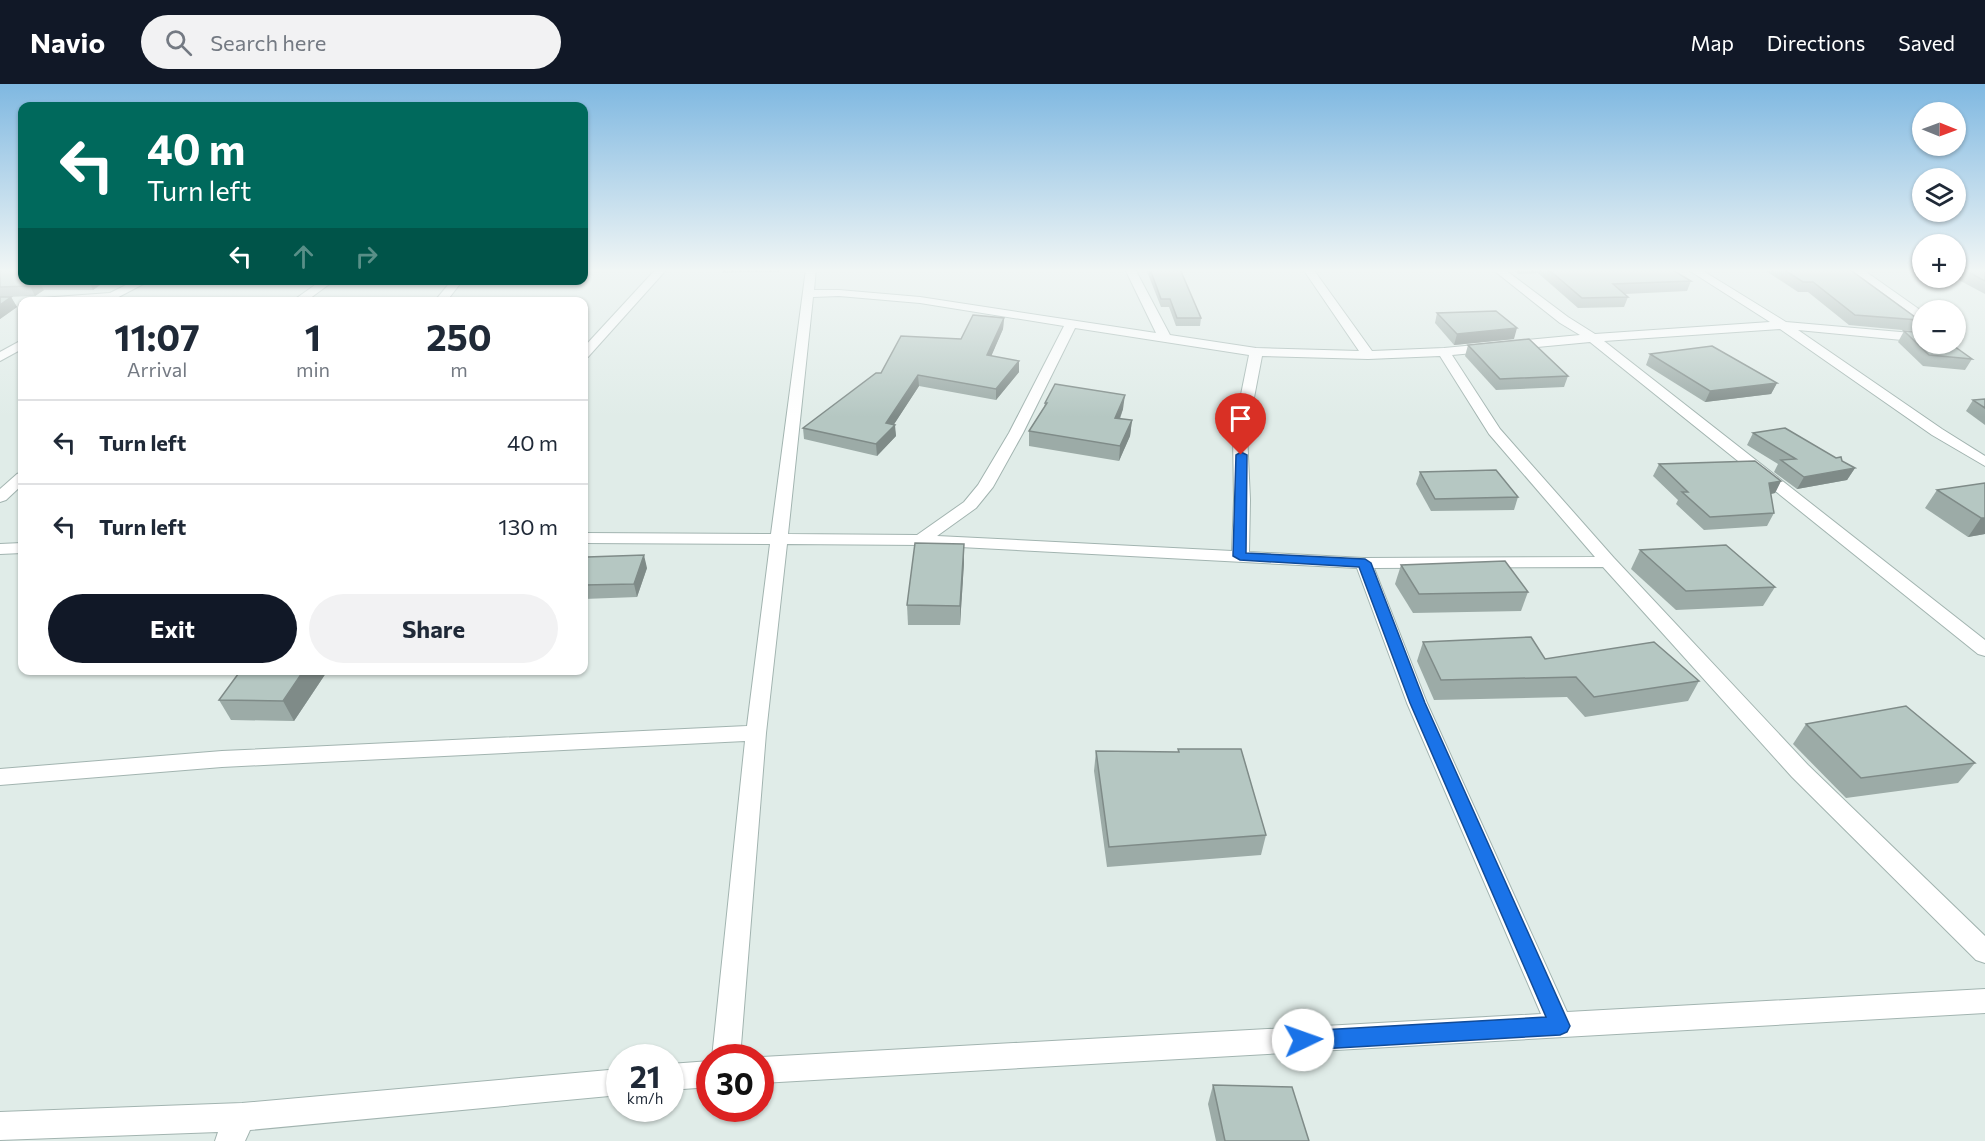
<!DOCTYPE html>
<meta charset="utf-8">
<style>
body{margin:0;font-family:Commissioner,sans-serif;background:#f2f2f3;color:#1f2937;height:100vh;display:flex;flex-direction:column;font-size:22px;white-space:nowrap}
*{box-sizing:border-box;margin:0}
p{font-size:20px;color:#747a83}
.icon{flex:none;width:33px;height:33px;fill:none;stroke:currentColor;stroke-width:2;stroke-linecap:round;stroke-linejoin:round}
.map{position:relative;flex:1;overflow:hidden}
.drawer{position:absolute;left:18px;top:213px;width:570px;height:378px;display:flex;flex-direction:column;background:#fff;border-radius:12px;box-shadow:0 2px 4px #0004}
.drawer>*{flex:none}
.top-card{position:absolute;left:18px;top:18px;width:570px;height:183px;border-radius:12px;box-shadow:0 2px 4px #0004;background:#00695c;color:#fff;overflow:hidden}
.needle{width:39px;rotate:91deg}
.fabs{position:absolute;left:1912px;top:18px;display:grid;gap:12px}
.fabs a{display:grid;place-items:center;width:54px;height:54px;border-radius:50%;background:#fff;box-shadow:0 2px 4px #0004;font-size:30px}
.speed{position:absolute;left:606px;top:960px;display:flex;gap:12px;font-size:30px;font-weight:700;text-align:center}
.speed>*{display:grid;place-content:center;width:78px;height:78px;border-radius:50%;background:#fff;box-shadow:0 2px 4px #0004;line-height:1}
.speed small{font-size:15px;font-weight:400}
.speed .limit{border:9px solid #d22;background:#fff;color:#111}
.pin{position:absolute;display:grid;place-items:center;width:51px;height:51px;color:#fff;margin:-62px -26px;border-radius:50% 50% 50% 0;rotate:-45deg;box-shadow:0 0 6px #0007}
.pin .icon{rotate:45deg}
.me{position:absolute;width:66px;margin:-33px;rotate:87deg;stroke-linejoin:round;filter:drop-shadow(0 0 4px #0008)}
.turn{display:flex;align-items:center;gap:21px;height:126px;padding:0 30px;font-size:27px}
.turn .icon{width:78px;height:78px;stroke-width:2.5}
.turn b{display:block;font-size:42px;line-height:51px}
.lanes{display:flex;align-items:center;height:57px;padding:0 30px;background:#0003;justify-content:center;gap:30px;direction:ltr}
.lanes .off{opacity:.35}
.eta{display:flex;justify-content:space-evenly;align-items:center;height:102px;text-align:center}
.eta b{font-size:36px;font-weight:700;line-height:42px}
.button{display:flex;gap:12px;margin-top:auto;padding:12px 30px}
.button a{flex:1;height:69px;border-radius:36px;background:#111827;color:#fff;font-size:24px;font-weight:700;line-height:69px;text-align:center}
.button a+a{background:#f2f2f3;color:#1f2937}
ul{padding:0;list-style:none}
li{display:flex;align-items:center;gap:18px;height:84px;padding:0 30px;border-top:2px solid #e0e1e3}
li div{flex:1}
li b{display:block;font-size:22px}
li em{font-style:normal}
header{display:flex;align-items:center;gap:36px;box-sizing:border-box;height:84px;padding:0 30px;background:#111827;color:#fff}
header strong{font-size:28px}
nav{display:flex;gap:33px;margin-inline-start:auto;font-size:21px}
.search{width:420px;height:54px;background:#f2f2f3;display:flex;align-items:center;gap:15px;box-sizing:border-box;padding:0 21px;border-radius:33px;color:#747a83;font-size:22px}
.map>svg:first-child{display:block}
</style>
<header>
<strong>Navio</strong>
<div class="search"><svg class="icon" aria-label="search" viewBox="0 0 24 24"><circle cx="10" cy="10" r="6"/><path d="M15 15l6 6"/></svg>Search here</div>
<nav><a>Map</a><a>Directions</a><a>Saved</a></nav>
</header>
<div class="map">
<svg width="1985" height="1057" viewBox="0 0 1985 1057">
<rect width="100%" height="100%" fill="#e0ece8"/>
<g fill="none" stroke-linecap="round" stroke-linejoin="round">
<defs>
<g id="minor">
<polygon points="656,185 667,185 588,273 584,274 584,263"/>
<path d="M806,185H816L814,206H839L920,213L1156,249L1125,185H1135L1170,251L1256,264L1359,267L1303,185H1313L1372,267L1444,264L1580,251L1560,239L1492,185H1504L1568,233L1595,250L1770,238L1687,185H1700L1786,238L1923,250V258L1798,246L1942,345L1985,372V382L1932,351L1780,245L1604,257L1985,556V572L1978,570L1590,258L1452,271L1500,345L1614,474L1808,681L1985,852V879L1976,876L1792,693L1603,483L1374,484L1427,619L1567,928L1985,905V929L760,999V973L1541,930L1407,619L1357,484L921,461L787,460L766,649L740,974H712L745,657L222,683L0,701V685L222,667L747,642L770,460L584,459V449L771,450ZM839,212L920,219L1064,242L1009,349L978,401L964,418L917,451L788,450L813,213ZM1075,244L1249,271L1233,350L1234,416L1232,467L937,452L976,424L993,403L1023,349ZM1262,272L1368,275L1440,272L1489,350L1595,473L1364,474L1249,468L1250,416L1247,350Z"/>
<polygon points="1850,185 1862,185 1923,228 1923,238"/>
<polygon points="136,196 151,196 109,218 22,218 22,220 21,218 27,215 110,209"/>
<polygon points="322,196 335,196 305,218 291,218"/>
<polygon points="452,196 463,196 446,218 434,218"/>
<polygon points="22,256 22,265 0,277 0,268"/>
<polygon points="22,388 22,401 6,416 0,418 0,405 17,390"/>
<polygon points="22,459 22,469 0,470 0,460"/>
<polygon points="710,977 710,1003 670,1006 670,980"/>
<polygon points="620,985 620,1011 250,1046 245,1057 215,1057 218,1048 0,1056 0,1028 242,1019"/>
</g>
</defs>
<use href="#minor" stroke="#a2b4b0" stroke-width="2"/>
<use href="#minor" fill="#fff" fill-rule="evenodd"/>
</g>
<g fill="#9caba7">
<polygon points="0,185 22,196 107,196 93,206 44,206 35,212 5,213 11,213 17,223 0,235"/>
<polygon points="721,185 780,185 779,188 722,189"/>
<polygon points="1146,185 1180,185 1201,234 1200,242 1176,242 1169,223 1161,223"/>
<polygon points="1512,185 1671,185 1691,197 1687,207 1625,210 1628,213 1624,223 1578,224 1538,189 1518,190"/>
<polygon points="1763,185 1849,185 1919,236 1913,247 1849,241 1808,208 1798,208"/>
<polygon points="1956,185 1985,185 1985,210 1955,194 1956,194"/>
<polygon points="229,196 303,196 296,201 231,201"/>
<polygon points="1437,229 1514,255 1454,261 1435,239"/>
<polygon points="1004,234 1003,245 991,272 1019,277 1019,288 996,316 919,302 894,340 896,352 877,372 804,355 803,344 881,289 961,255"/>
<polygon points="1904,247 1972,275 1965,286 1923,282 1898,258"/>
<polygon points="1468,261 1568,292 1564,303 1496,306 1465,272"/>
<polygon points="1650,270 1777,299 1771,310 1705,318 1646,281"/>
<polygon points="1985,315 1985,341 1966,327 1973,316"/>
<polygon points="1045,319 1123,325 1120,335 1132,336 1130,352 1119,377 1029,362 1029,347 1044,324"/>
<polygon points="1753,349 1842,377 1855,384 1847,396 1797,405 1774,388 1778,380 1747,361"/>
<polygon points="1659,380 1781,397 1775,409 1770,410 1774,429 1767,442 1704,446 1676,420 1678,416 1653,392"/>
<polygon points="1420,388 1518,413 1514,426 1431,427 1416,400"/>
<polygon points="1985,399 1985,450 1968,453 1925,424 1937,406"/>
<polygon points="1640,466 1775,503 1763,522 1676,526 1631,485"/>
<polygon points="964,478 960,541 908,541 907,521"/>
<polygon points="1401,481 1528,508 1521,527 1413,529 1395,500"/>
<polygon points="584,482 647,484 637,513 584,515"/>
<polygon points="1423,558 1545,575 1699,597 1688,617 1585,633 1567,613 1434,616 1417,577"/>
<polygon points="241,586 328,586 294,637 231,636 219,616"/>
<polygon points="1806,640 1975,679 1958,699 1846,714 1793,660"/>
<polygon points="1178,665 1266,751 1261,771 1107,783 1094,687 1096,667 1178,668"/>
<polygon points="1213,1001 1309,1057 1216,1057 1208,1020"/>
</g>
<g fill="#7f8b88">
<polygon points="38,196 44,206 35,212 30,202"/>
<polygon points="88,196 107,196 93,206"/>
<polygon points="294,196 303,196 296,201"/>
<polygon points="11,213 17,223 0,235 0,221"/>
<polygon points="1004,234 1003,245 987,282 987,271"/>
<polygon points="1517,244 1514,255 1454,261 1457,250"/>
<polygon points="1019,277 1019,288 996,316 996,305"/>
<polygon points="918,291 919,302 891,345 895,341 896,352 877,372 876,360 886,339"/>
<polygon points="1777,299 1771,310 1705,318 1710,307"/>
<polygon points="1125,311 1123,325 1114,349 1115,334"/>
<polygon points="1132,336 1130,352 1119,377 1120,362"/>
<polygon points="1855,384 1847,396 1797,405 1804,393"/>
<polygon points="1781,397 1775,409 1762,412 1769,399"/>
<polygon points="1981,434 1985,434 1985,450 1968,453"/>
<polygon points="964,460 964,478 960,541 960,522"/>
<polygon points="644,471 647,484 637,513 634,500"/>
<polygon points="304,586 328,586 294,637 283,617"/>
</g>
<g fill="#b5c7c2" stroke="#7f8b88" stroke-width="1.5">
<polygon points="0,185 22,185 22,196 37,196 30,202 0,203"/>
<polygon points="1150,185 1180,185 1201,234 1177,234 1170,215 1161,215"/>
<polygon points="1548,185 1671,185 1691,197 1613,200 1628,213 1582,214"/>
<polygon points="1783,185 1849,185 1919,236 1855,231 1813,198 1803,198"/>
<polygon points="1963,185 1985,185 1985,197"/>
<polygon points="0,213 11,213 0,221"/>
<polygon points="1496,227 1517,244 1457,250 1437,229"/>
<polygon points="973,231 1004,234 987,271 1019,277 996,305 918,291 886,339 895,341 876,360 803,344 876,289 881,289 901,252 961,255"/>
<polygon points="1904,247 1923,249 1923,260 1951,260 1972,275 1929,271"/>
<polygon points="1529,255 1568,292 1500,295 1468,261"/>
<polygon points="1712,262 1777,299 1710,307 1650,270"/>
<polygon points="1055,300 1125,311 1115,334 1132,336 1120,362 1029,347 1047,319 1045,319"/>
<polygon points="1985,315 1985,324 1973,316"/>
<polygon points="1785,344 1836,374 1841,373 1842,377 1855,384 1804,393 1781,376 1796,375 1753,349"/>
<polygon points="1755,377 1781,397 1769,399 1774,429 1710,433 1682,408 1688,408 1659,380"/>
<polygon points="1496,386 1518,413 1435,415 1420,388"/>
<polygon points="1985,399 1985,434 1981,434 1937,406"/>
<polygon points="915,459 964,460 960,522 907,521"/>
<polygon points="1726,461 1775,503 1686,507 1640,466"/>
<polygon points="644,471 634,500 584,501 584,482 587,473"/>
<polygon points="1505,477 1528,508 1419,510 1401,481"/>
<polygon points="1531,553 1545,575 1654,558 1699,597 1594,613 1576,593 1441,596 1423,558"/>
<polygon points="241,586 304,586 283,617 219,616"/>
<polygon points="1906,622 1975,679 1861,694 1806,640"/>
<polygon points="1178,665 1241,665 1266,751 1109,763 1096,667 1179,668"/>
<polygon points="1213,1001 1292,1003 1309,1057 1225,1057"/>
</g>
<linearGradient id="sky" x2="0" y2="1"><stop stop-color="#7fb8e1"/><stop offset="0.56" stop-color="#f1f6f5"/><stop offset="1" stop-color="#f1f6f5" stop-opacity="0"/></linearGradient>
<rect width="1985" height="333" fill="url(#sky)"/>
<polygon fill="#1a73e8" stroke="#114b97" stroke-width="1.5" points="1241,368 1247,371 1246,469 1365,475 1371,479 1425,619 1570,942 1567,948 1560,951 1303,966 1296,963 1293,956 1296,949 1303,947 1546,933 1410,619 1359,483 1240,476 1233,472 1236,371"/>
</svg>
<div class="fabs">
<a><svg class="needle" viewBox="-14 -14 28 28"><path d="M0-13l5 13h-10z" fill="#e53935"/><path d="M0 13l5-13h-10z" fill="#747a83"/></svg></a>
<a><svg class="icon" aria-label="layers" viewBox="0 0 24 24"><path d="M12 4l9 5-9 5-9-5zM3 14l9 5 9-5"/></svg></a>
<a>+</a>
<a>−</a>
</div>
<div class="speed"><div>21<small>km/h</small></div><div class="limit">30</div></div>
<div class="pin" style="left:1241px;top:371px;background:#d93025"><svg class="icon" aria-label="arrive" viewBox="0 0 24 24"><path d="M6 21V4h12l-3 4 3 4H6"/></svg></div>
<svg class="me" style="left:1303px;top:956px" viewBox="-20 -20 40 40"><circle r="19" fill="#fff"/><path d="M0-13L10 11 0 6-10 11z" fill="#1a73e8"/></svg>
<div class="top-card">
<div class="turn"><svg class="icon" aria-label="left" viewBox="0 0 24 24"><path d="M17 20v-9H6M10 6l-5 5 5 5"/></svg><div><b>40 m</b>Turn left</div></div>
<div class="lanes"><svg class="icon" aria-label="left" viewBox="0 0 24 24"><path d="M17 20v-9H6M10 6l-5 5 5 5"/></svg><svg class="icon off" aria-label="ahead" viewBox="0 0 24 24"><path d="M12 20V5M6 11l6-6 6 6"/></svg><svg class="icon off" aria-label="right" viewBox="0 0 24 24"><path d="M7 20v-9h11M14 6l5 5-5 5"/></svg></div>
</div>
<section class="drawer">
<div class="eta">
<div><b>11:07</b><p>Arrival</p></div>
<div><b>1</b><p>min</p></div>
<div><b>250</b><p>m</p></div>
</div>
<ul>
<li><svg class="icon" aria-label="left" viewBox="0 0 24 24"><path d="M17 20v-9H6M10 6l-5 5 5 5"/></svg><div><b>Turn left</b></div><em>40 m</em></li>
<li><svg class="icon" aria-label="left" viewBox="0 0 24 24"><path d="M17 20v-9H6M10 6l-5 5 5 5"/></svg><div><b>Turn left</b></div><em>130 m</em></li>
</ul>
<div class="button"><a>Exit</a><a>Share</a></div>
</section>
</div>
